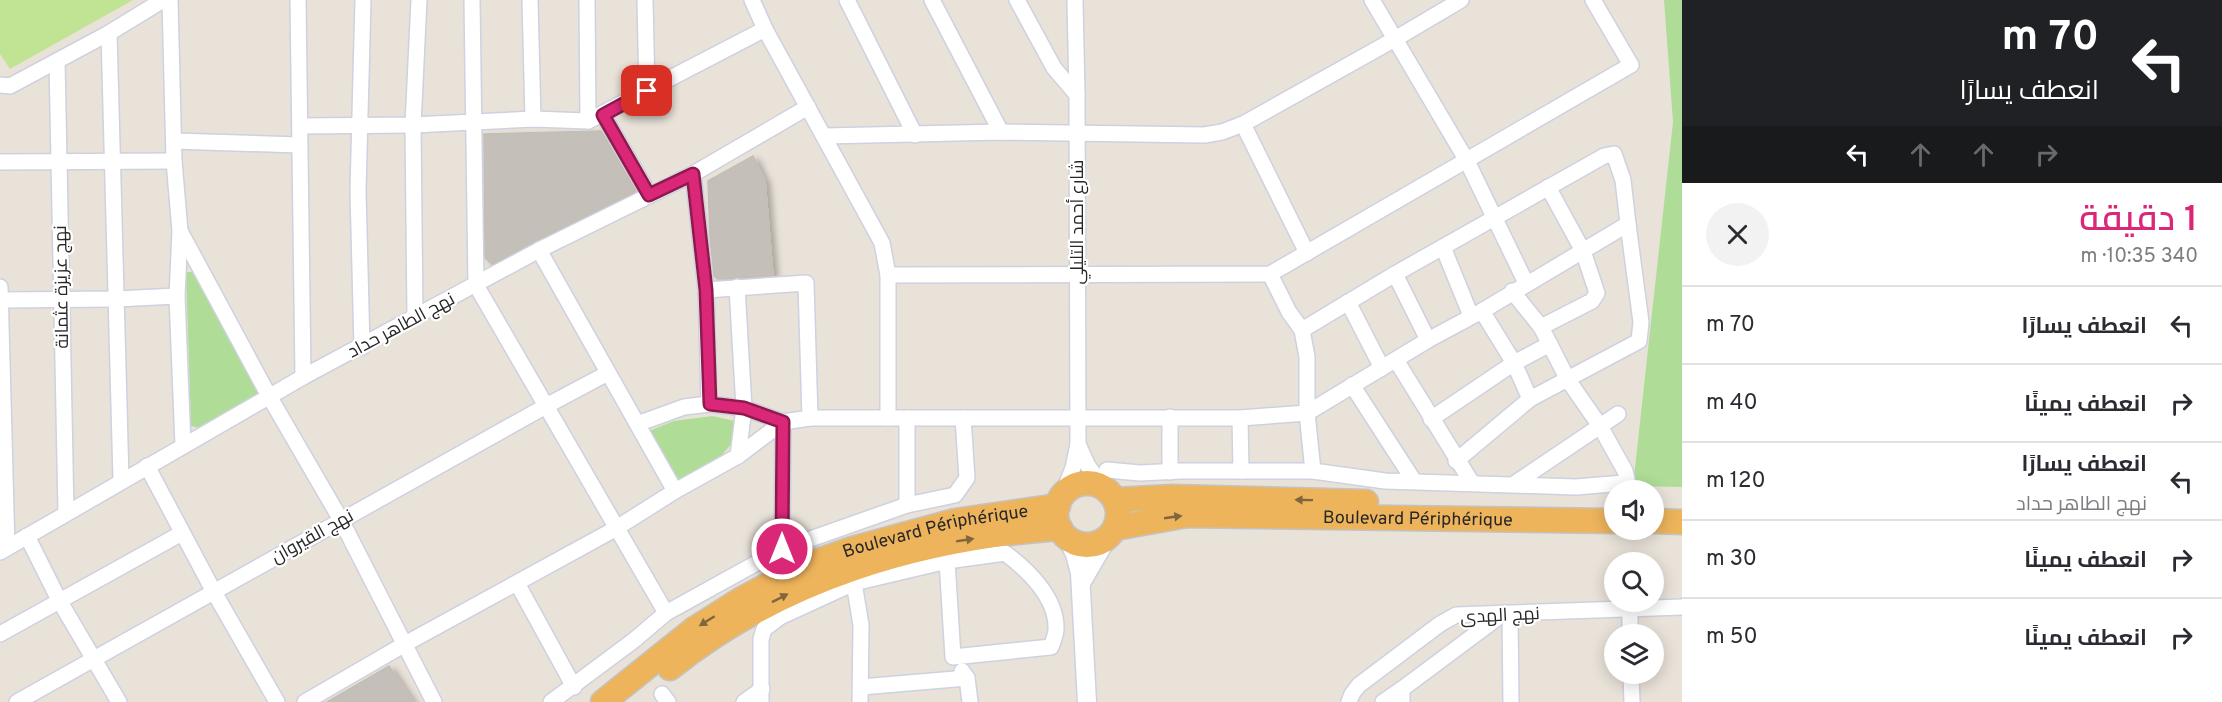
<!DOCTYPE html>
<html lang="ar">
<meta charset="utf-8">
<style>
body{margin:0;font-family:Overpass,Cairo,sans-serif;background:#f2f2f3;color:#2b2b33;direction:rtl;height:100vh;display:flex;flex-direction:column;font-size:22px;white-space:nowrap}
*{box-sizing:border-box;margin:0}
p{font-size:20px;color:#7c7c81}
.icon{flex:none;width:33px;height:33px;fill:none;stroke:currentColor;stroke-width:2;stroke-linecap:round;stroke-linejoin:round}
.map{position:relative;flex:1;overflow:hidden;direction:ltr}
.side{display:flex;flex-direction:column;background:#fff;width:540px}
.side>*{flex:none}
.banner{background:#202124;color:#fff;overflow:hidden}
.buttons{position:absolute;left:1604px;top:480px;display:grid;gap:12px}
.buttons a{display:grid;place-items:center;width:60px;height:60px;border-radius:50%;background:#fff;box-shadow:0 3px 15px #0003;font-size:30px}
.pin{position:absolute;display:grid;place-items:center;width:51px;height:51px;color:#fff;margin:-26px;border-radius:12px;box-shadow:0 3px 9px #0006}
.me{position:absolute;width:66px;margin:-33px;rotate:0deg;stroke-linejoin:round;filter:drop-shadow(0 0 4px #0008)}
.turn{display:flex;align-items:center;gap:21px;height:126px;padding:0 24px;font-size:27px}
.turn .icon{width:78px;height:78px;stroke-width:2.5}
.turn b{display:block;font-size:42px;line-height:51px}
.lanes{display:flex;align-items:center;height:57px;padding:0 24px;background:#0003;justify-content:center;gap:30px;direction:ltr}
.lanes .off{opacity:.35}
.round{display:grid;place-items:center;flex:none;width:63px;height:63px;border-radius:32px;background:#f2f2f3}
.summary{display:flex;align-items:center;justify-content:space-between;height:102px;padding:0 24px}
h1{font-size:36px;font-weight:600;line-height:45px;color:#db2777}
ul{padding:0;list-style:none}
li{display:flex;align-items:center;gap:18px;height:78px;padding:0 24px;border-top:2px solid #e1e1e2}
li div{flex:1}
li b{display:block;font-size:22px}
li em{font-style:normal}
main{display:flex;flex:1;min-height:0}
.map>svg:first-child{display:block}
</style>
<main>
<section class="side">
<div class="banner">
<div class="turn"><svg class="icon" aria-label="left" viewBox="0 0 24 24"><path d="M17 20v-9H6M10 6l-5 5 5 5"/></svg><div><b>70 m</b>انعطف يسارًا</div></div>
<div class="lanes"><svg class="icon" aria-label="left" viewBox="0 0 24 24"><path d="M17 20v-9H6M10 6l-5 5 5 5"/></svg><svg class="icon off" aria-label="ahead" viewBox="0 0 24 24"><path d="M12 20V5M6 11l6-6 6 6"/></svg><svg class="icon off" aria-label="ahead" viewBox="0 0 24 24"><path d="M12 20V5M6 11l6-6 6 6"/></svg><svg class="icon off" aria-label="right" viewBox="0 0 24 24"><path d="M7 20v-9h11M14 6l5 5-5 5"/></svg></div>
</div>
<div class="summary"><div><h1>1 دقيقة</h1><p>340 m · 10:35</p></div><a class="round"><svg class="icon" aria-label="close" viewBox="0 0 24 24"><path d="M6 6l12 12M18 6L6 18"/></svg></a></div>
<ul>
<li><svg class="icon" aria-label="left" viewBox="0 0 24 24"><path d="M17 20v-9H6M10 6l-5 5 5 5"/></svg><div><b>انعطف يسارًا</b></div><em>70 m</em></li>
<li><svg class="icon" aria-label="right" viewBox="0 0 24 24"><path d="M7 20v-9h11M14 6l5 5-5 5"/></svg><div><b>انعطف يمينًا</b></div><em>40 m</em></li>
<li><svg class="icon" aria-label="left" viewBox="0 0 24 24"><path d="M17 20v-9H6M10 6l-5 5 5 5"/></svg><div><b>انعطف يسارًا</b><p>نهج الطاهر حداد</p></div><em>120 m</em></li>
<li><svg class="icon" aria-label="right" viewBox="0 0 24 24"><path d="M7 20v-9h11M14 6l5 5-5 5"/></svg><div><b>انعطف يمينًا</b></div><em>30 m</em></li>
<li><svg class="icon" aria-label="right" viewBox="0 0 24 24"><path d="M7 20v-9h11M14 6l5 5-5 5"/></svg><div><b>انعطف يمينًا</b></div><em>50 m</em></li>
</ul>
</section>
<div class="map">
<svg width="1682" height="702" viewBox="0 0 1682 702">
<defs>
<filter id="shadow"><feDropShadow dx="5" dy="3" stdDeviation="3" flood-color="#0004"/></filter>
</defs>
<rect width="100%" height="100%" fill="#e9e2d9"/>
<g fill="#afdd98">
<polygon points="1664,0 1682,0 1682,487 1633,486 1673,122"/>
<polygon points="186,272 192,272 260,392 200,428 191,426"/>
<polygon points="712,416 735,421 732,443 722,455 673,483 649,431 674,421"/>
</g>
<polygon fill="#c1e494" points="0,0 133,0 10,69 0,54"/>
<g fill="#c4bfb9" stroke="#c4beb3" stroke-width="1.5" filter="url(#shadow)">
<polygon points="601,131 636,191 492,264 485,258 484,134"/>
<polygon points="753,156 765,181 773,276 718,279 714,276 710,237 708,181"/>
<polygon points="389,666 413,702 327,702"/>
</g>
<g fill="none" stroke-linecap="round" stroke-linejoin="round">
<defs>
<g id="minor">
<polyline points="170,0 174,161 180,231 177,296 183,445"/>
<polyline points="298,0 303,377"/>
<polyline points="472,0 476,285 666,613"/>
<polyline points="530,0 533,119"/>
<polyline points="587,0 588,121"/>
<polyline points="645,0 647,91"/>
<polyline points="752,0 765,29 882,243 888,275 888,418"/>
<polyline points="847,0 915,135"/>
<polyline points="932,0 1001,132"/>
<polyline points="1017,0 1054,68 1077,95"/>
<polyline points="1372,0 1467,161 1526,283"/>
<polyline points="109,33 121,480"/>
<polyline points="57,61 66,513"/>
<polyline points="0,85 10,86 109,33 163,0"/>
<polyline points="603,115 649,194"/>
<polyline points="1243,124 1307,253"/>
<polyline points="300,126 413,125 533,119 588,121 765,29"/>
<polyline points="825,136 1001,132 1204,135 1222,132 1243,124 1395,39 1461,0"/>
<polyline points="174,141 299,145"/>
<polyline points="0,162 174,161"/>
<polyline points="693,174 706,290 709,404 744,408 783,422 810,418 1240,418 1307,413 1428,340 1482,311 1628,224 1623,180 1614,154 1604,156 1395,274 1302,330"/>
<polyline points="180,231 269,396 341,520 434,702"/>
<polyline points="1443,247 1471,316"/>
<polyline points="539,250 675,491"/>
<polyline points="1270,274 1289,312 1302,330 1307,357 1307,413 1313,471"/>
<polyline points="1395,274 1428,340"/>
<polyline points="888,275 1270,274 1631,65 1593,0"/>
<polyline points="0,287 7,548"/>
<polyline points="737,287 744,408 738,456"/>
<polyline points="706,290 806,283 810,418"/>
<polyline points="1,300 116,299 177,296"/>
<polyline points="1348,302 1382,368"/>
<polyline points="1482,311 1514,363 1530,399"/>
<polyline points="415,317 413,125 419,0"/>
<polyline points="1541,327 1592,301 1597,293 1583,251 1548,187"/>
<polyline points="362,347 358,191 363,0"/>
<polyline points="1396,360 1472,483"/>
<polyline points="1352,385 1414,481"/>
<polyline points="1170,417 1170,472"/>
<polyline points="907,418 907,505"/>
<polyline points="1240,418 1241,471"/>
<polyline points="1431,419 1514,363 1550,344"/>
<polyline points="637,424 684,407 709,404"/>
<polyline points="1078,444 1088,466 1104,488"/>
<polyline points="1456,461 1530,399 1639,341 1641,322 1628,224"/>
<polyline points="147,466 214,592 277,702"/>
<polyline points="1107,470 1140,473 1180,471 1313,471 1385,481 1576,487 1624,483 1627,479 1625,471 1600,426 1568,380 1541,327 1512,291"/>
<polyline points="1514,484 1618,414"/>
<polyline points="1061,498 1073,468 1078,444 1077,95 1075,0"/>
<polyline points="27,536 59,600 119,702"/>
<polyline points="782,549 783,422"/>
<polyline points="0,552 303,377 539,250 693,174 808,107"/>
<polyline points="517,583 574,687"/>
<polyline points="854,583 861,625 860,702"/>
<polyline points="1630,608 1630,634"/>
<polyline points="1510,614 1511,702"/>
<polyline points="0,634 182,533"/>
<polyline points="962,671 967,678 970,702"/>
<polyline points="1631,674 1632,702"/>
<polyline points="861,687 967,678"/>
<polyline points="662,694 668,702"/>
<polyline points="17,702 546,406 608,373"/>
<polyline points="305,702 405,644 615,529 675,491 738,456 783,422"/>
<polyline points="551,702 633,641 666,613 782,549 907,505 955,495 967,478 963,418"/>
<polyline points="744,702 762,689"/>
<path d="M761,702V639L764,629L780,617L854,583L947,561L1005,553C1028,570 1057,598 1056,629C1056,635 1053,641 1051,647L953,657L947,561"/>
<polyline points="1349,702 1352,694 1359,685 1440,624 1456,615 1682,607"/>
<polyline points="1383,702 1402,689"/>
<polyline points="1402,702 1402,689 1504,613"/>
</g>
<g id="tertiary">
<polyline points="1067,538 1075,554 1080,573 1087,702"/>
<polyline points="1081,583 1107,538"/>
</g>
<g id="trunk">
<circle cx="1087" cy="514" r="31"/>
<polyline points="1115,500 1172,497 1366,502"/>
<polyline points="1653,521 1682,522"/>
<path id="s1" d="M1115,528L1187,515L1614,521"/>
<path d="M670,668C781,579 919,538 1060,528"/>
<path id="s2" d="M603,702L693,630L742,599L801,567L852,549L955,521L1058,506"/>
</g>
</defs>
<use href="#minor" stroke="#ced1df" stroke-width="18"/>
<use href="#tertiary" stroke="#ced1df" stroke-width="21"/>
<use href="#trunk" stroke="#c3c3c3" stroke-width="27"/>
<use href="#minor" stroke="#fff" stroke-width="15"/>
<use href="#tertiary" stroke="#fff" stroke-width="18"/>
<use href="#trunk" stroke="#edb45c" stroke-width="24"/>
</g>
<defs><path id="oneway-solid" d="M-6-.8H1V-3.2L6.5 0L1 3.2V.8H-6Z" transform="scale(1.5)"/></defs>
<g fill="#80663f">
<use href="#oneway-solid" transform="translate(1304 500) rotate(-179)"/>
<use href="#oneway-solid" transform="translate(1173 517) rotate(-8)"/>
<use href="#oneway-solid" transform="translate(965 540) rotate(-9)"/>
<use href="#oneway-solid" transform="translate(780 598) rotate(-27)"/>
<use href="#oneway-solid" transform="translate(707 621) rotate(148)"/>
</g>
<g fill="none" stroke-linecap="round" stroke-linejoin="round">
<defs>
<polyline id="route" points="647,91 603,115 649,195 693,174 706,290 710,404 744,408 783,422 782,549"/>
</defs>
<use href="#route" stroke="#8e194d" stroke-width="15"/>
<use href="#route" stroke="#db2777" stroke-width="10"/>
</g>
<g text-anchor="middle" stroke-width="4.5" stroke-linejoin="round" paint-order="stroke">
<g font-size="18" fill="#272727" stroke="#fff">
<text transform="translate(1077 222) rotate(-90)" y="6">شارع أحمد التليلي</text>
<text transform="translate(61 287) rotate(-91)" y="6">نهج عزيزة عثمانة</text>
<text transform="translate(401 325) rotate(-28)" y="6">نهج الطاهر حداد</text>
<text dy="6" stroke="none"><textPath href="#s1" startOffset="304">Boulevard Périphérique</textPath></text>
<text dy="6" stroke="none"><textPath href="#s2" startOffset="380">Boulevard Périphérique</textPath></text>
<text transform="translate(312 536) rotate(-29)" y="6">نهج القيروان</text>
<text transform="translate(1500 615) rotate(-3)" y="6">نهج الهدى</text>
</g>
</g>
</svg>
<div class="buttons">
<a><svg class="icon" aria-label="sound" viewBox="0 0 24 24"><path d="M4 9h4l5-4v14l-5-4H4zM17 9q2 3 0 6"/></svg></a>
<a><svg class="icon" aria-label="search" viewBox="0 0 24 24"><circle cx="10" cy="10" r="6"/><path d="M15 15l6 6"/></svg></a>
<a><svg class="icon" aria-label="layers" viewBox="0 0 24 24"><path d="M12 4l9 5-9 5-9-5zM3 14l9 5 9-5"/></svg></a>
</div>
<div class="pin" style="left:647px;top:91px;background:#d93025"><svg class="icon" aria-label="arrive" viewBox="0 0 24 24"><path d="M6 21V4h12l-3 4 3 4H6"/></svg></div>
<svg class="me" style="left:782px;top:549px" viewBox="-20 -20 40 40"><circle r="17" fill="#db2777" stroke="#fff" stroke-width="3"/><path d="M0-11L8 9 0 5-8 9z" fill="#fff"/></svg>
</div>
</main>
